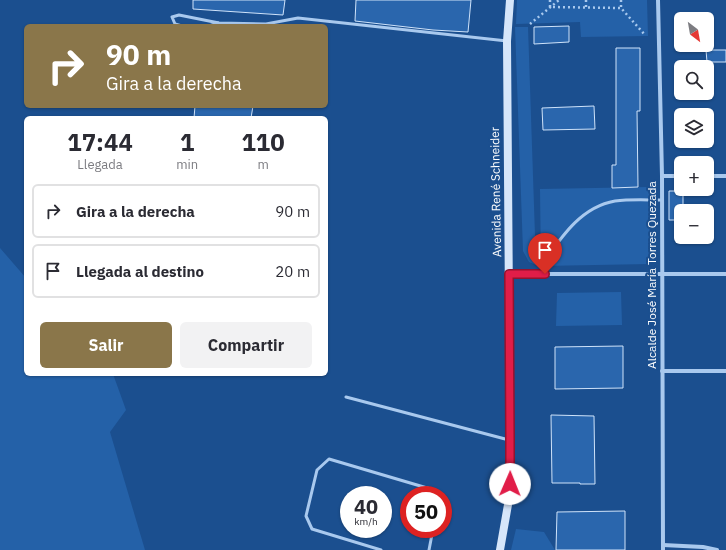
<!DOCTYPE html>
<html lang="es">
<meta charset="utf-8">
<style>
body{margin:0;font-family:"IBM Plex Sans",sans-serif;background:#f2f2f3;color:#2b2b33;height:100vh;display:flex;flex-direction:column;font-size:15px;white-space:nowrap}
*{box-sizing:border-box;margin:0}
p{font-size:13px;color:#7c7c81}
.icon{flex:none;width:22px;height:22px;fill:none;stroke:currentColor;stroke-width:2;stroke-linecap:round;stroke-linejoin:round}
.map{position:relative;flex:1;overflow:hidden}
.side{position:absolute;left:24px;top:116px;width:304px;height:260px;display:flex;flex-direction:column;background:#fff;border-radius:6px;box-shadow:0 1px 3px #0004}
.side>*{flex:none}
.guide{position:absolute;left:24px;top:24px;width:304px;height:84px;border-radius:6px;box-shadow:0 1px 3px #0004;background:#8a764a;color:#fff;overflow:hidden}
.needle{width:26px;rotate:149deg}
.controls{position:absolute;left:674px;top:12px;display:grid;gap:8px}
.controls a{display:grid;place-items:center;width:40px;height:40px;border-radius:6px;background:#fff;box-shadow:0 1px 3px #0004;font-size:20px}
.speed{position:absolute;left:340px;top:486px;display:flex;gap:8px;font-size:20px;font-weight:700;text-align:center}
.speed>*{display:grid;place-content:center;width:52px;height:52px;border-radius:50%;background:#fff;box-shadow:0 1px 3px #0004;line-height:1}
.speed small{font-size:10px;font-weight:400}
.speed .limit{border:6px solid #d22;background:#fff;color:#111}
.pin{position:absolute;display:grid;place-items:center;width:34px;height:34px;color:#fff;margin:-41px -17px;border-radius:50% 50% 50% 0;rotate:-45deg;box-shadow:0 0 4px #0007}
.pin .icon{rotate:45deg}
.me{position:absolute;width:44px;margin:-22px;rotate:1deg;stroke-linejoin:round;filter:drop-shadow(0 0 3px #0008)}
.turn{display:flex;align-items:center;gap:14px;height:84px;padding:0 16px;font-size:18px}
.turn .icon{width:52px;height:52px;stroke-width:2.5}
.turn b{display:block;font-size:28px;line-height:34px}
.eta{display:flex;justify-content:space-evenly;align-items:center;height:68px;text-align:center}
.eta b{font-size:24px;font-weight:800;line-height:28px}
.action{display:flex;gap:8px;margin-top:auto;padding:8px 16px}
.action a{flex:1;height:46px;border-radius:6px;background:#8a764a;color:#fff;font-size:16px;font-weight:800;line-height:46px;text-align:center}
.action a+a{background:#f2f2f3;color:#2b2b33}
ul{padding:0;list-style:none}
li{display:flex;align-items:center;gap:12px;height:54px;margin:0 8px 6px;padding:0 8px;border:2px solid #e1e1e2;border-radius:6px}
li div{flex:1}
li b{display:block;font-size:15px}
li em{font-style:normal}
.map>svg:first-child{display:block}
</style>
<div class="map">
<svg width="726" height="550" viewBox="0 0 726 550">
<rect width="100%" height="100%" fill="#1b4f8f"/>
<g fill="#2461a8">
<polygon points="517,0 647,0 648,36 581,37 580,22 516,24"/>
<polygon points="515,27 528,27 536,265 529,262 523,251"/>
<polygon points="649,187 650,264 541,266 540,189"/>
<polygon points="0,248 26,278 26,374 113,374 126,410 110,432 145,550 0,550"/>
<polygon points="621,292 622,325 556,326 557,293"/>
<polygon points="516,529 544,532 555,550 511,550"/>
</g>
<g fill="#2a66ad" stroke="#cfe3fa">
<polygon points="193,0 285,0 283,15 193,9"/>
<polygon points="356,0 471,0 468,32 433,30 355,21"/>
<polygon points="569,26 569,42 534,44 534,27"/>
<polygon points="616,48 640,48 640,111 637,111 638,187 612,188 612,165 616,165"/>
<polygon points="706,50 726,50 726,62 707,62"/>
<polygon points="195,106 253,106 251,118 194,118"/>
<polygon points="594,106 595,129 543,130 542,108"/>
<polygon points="669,191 683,191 683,211 681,211 681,220 669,220"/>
<polygon points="623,346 623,388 555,389 555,347"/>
<polygon points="551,415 594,416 595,484 580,484 580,483 552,483"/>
<polygon points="625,511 625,550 556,550 557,512"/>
</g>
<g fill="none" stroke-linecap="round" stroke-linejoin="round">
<g stroke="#a9c9ee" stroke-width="2.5" stroke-dasharray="2 3" stroke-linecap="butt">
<polyline points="550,0 550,7 621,8"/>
<polyline points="621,0 621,8 645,35"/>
<polyline points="586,7 586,0"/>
<polyline points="530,24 559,0"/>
</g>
<g stroke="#a9c9ee" stroke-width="3">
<polyline points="182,26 175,24 172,17 179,15 219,23 266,24 298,18 507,41"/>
<polyline points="209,26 218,23"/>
<path d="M545,274L541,266C560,239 580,207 615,201C630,199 646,200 661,200"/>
<polyline points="346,397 509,440"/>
<polyline points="381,550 312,529 306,516 317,470 329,459 434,490 435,495"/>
<polyline points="429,550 433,529"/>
</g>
<g stroke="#a9c9ee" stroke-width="4">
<polyline points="658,0 662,176 663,550"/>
<polyline points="662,176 681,176"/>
<polyline points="707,176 726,176"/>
<polyline points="509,274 726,274"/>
<polyline points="662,371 726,371"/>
<polyline points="663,545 703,547 717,550"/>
</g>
<polyline stroke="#d6e6fa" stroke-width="8" points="500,550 509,499 510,440 507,41 510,0"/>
</g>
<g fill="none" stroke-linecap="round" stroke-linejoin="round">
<defs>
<polyline id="route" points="510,484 510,440 509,274 545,274"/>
</defs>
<use href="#route" stroke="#92132f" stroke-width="10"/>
<use href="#route" stroke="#e11d48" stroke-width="7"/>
</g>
<g text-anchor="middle" stroke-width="4" stroke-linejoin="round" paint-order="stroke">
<g font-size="12" fill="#fff" stroke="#1b4f8f">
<text transform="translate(496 192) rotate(-91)" y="4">Avenida René Schneider</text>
<text transform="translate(652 275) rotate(-90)" y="4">Alcalde José María Torres Quezada</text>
</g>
</g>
</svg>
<div class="controls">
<a><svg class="needle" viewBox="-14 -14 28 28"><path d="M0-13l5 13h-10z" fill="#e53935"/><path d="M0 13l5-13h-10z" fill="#7c7c81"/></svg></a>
<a><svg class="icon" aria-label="search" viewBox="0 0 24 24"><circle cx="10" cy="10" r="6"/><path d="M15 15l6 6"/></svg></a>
<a><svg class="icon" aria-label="layers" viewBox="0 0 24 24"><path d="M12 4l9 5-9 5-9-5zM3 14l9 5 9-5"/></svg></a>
<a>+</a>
<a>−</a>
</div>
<div class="speed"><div>40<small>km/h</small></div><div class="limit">50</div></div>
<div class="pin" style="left:545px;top:274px;background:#d93025"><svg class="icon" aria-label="arrive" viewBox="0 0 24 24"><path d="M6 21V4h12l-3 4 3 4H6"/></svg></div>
<svg class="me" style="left:510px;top:484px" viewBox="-20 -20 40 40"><circle r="19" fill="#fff"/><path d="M0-13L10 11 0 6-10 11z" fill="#e11d48"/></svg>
<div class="guide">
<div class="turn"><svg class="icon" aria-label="right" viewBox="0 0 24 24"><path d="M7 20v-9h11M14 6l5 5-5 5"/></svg><div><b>90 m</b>Gira a la derecha</div></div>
</div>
<section class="side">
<div class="eta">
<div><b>17:44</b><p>Llegada</p></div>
<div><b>1</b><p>min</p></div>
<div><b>110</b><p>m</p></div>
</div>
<ul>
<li><svg class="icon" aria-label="right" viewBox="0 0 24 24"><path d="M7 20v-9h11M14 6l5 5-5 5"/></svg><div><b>Gira a la derecha</b></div><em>90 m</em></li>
<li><svg class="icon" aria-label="arrive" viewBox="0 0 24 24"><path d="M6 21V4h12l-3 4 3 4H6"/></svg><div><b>Llegada al destino</b></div><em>20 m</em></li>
</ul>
<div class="action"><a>Salir</a><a>Compartir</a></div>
</section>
</div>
